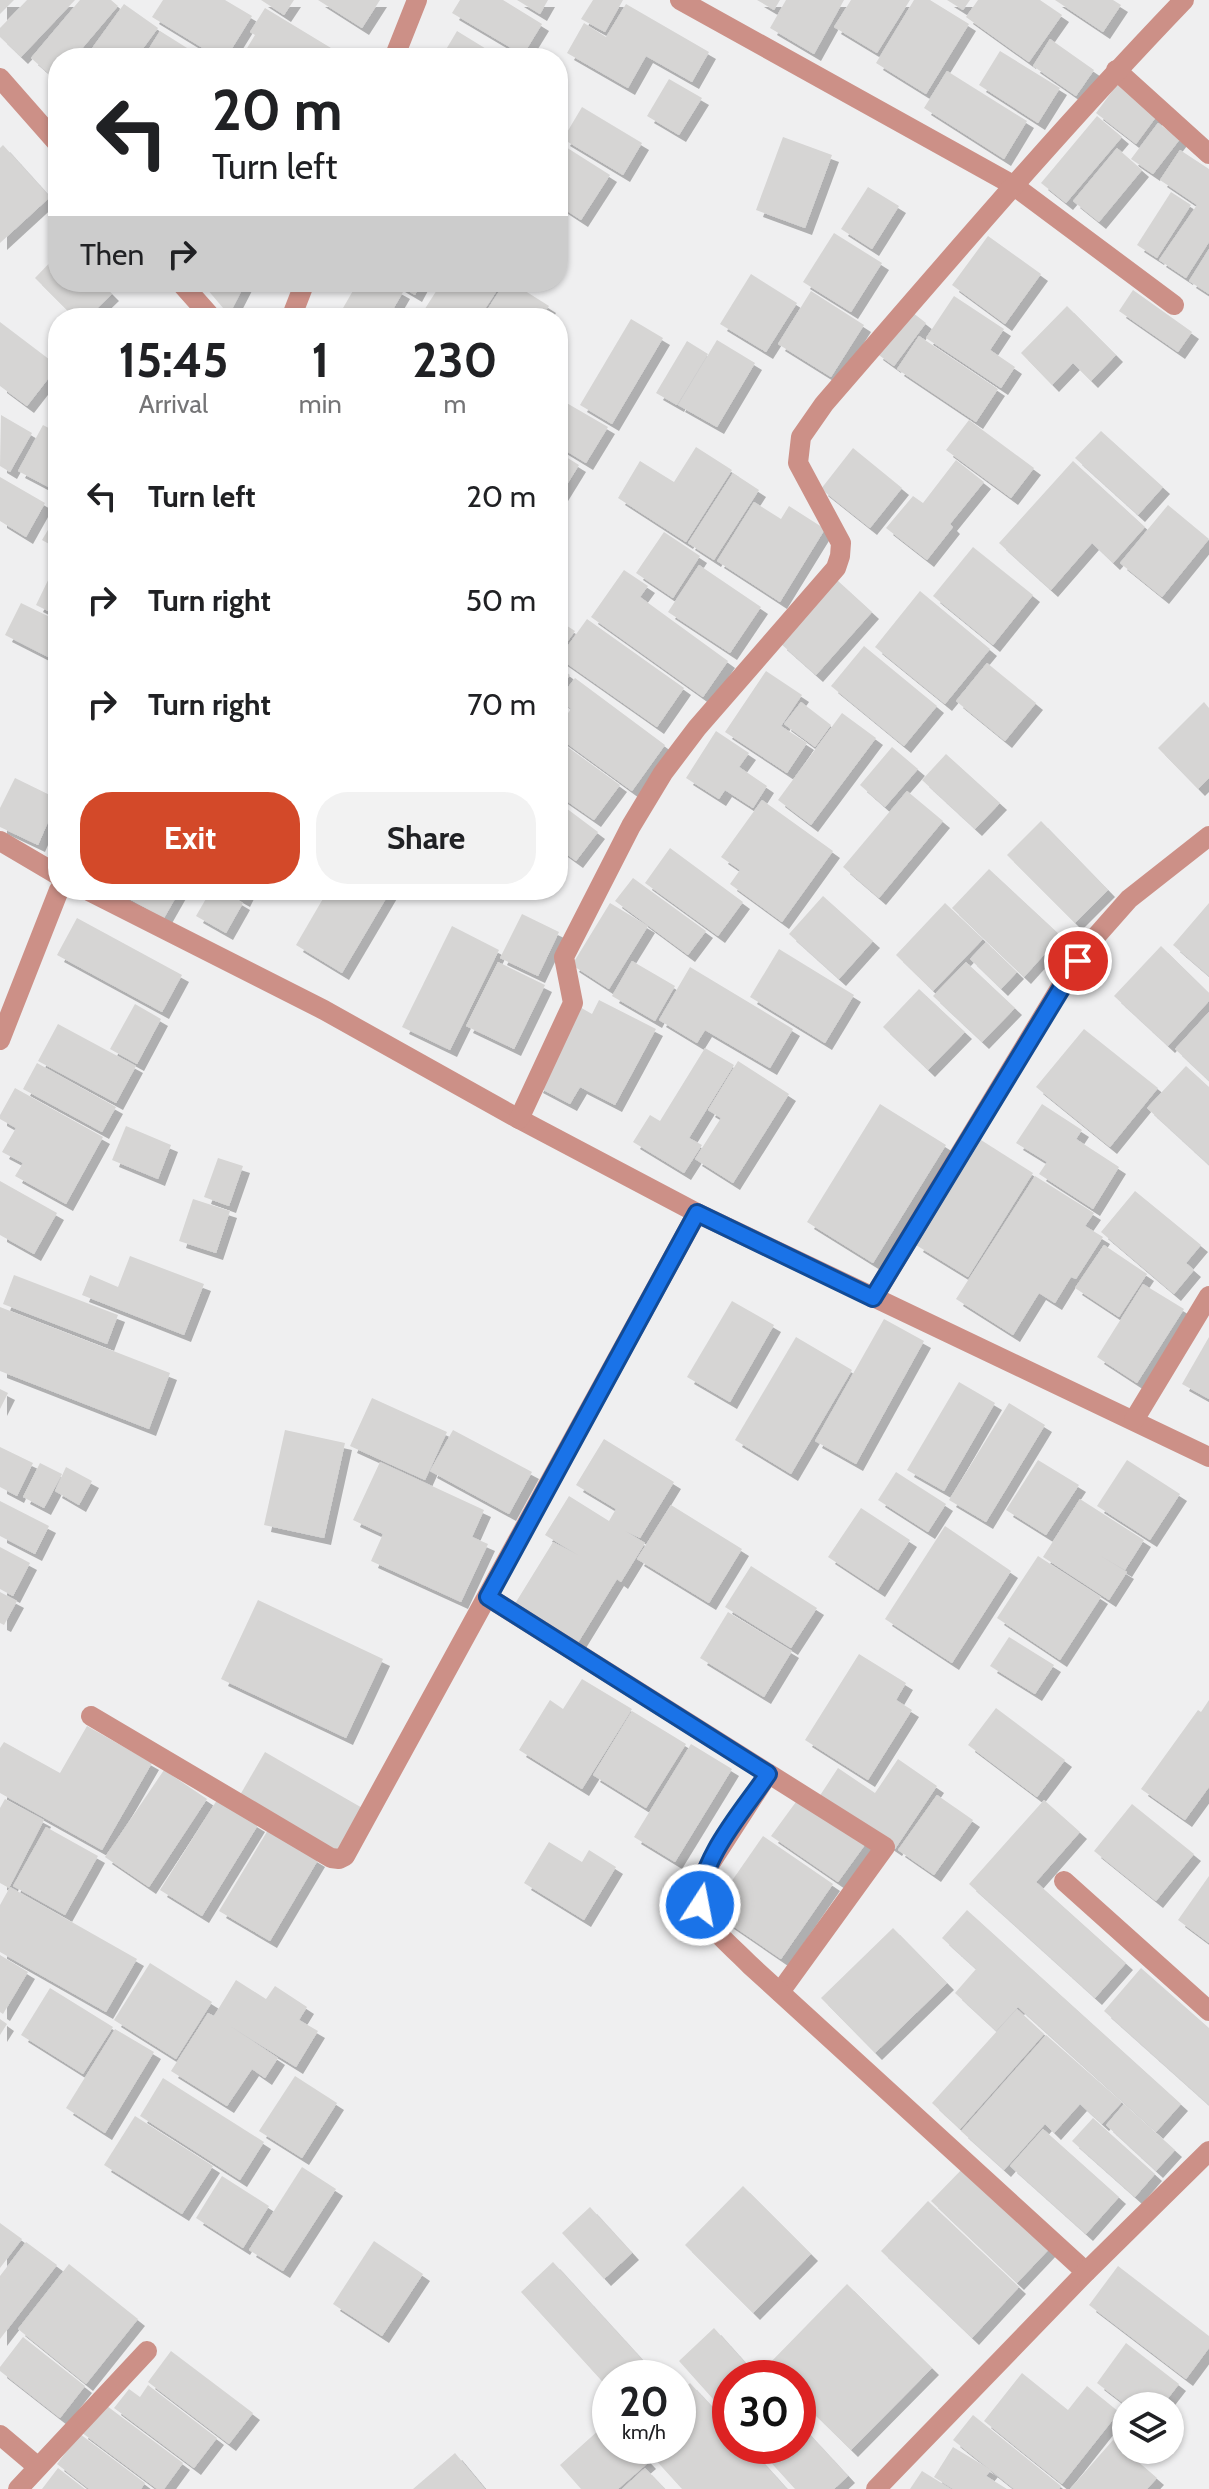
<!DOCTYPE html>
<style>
body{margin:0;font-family:Cabin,sans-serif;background:#f2f2f2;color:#202124;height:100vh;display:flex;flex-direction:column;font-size:30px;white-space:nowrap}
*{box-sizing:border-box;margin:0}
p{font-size:26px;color:#757577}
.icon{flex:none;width:44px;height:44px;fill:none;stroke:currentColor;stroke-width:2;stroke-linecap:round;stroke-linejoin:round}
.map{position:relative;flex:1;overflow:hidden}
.side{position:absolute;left:48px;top:308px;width:520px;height:592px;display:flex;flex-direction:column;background:#fff;border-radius:32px;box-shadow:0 2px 6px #0004}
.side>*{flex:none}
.hud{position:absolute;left:48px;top:48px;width:520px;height:244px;border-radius:32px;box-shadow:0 2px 6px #0004;background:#fff;color:#202124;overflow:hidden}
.fabs{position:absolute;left:1112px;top:2392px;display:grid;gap:16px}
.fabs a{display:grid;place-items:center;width:72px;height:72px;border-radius:50%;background:#fff;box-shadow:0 2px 6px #0004;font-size:40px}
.speed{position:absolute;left:592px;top:2360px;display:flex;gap:16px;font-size:40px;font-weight:700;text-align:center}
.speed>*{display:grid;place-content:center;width:104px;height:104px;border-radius:50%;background:#fff;box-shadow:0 2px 6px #0004;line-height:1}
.speed small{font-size:20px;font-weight:400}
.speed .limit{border:12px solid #d22;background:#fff;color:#111}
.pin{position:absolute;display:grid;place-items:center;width:68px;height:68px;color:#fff;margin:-34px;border:4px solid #fff;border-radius:50%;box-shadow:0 2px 8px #0007}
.me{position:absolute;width:88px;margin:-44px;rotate:11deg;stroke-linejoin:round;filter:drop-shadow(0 0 6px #0008)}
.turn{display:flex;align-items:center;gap:28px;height:168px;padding:0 32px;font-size:36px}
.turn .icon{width:104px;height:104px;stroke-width:2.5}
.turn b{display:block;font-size:56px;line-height:68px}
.then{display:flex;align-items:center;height:76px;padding:0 32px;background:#0003;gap:16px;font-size:30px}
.eta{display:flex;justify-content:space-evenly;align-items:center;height:136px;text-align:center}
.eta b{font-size:48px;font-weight:700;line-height:56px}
.button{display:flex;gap:16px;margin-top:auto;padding:16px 32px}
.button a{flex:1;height:92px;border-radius:32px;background:#d34929;color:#fff;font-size:32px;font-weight:700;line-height:92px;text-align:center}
.button a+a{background:#f2f2f2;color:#202124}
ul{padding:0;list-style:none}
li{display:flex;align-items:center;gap:24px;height:104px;padding:0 32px}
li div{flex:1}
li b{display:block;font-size:30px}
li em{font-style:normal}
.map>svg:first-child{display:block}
</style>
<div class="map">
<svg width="1209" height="2489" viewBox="0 0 1209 2489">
<defs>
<filter id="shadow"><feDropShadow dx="7" dy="7" stdDeviation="0" flood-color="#0004"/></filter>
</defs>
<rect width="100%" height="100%" fill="#efeff0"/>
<g fill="#d6d5d4" filter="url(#shadow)">
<polygon points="0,0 14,0 0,14"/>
<polygon points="27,0 75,0 21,57 0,37 0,28"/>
<polygon points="80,0 111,0 118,6 74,58 58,58 58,76 55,79 31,58"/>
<polygon points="163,0 225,0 252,16 226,58 219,58 152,17"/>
<polygon points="261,0 294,0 284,15"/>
<polygon points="318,0 380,0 362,28"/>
<polygon points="460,0 503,0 542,24 523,55 452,13"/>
<polygon points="517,0 548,0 540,14"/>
<polygon points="593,0 623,0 605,32 581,19"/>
<polygon points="757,0 780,0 774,10"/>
<polygon points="786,0 844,0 814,54 770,28"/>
<polygon points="851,0 910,0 877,53 834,27"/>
<polygon points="914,0 930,0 969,24 926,94 876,63"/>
<polygon points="947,0 970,0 963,10"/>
<polygon points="978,0 1040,0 1062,15 1029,62 966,17"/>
<polygon points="1055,0 1113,0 1121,5 1103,32"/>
<polygon points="124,4 158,28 136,58 85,58"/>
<polygon points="626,4 709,52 692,82 646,56 628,88 567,53 584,23 606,37"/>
<polygon points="265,8 331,48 325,58 241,58 255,35 250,32"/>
<polygon points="160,31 203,58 143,58"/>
<polygon points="457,31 501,58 441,58"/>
<polygon points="1050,39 1094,70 1076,96 1033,66"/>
<polygon points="1000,51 1060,88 1038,123 979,85"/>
<polygon points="947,71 1027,121 1004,159 924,108"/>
<polygon points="669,79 702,98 679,135 647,116"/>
<polygon points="1119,82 1159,113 1136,144 1096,113"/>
<polygon points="582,107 642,143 623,175 563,139"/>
<polygon points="1097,116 1122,137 1066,203 1041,183"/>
<polygon points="1158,123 1180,139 1153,174 1131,159"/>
<polygon points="783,137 832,155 805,228 756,210"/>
<polygon points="558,142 610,175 581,220 558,205"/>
<polygon points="3,145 50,197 0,243 0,148"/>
<polygon points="1117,148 1142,170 1099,222 1073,201"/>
<polygon points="1180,150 1209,169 1209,242 1186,278 1159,260 1197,205 1160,180"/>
<polygon points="868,187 899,206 872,249 841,229"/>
<polygon points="1171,192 1191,205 1157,258 1137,245"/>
<polygon points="834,233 882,263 851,312 803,282"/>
<polygon points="988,236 1041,274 1005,324 952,285"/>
<polygon points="1209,249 1209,294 1189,281"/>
<polygon points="58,254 58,282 100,282 112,294 87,318 75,318 35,278"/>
<polygon points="751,274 797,303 766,352 720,324"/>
<polygon points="201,282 246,282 229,315"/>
<polygon points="358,282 385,282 403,292 388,318 343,318 339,315"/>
<polygon points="393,282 422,282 415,295"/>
<polygon points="442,282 487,282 498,289 479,318 427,318 421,315"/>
<polygon points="505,282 511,282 549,306 541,318 482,318"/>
<polygon points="1133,290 1192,332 1178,352 1119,311"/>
<polygon points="811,291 864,325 831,377 778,344"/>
<polygon points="954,296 1004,329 990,350 1015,367 1001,388 926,338"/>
<polygon points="1067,306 1116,355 1091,381 1073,363 1052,385 1021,353"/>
<polygon points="908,309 926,323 894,366 876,353"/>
<polygon points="631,319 663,338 612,424 580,405"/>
<polygon points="0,322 58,366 27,406 0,386"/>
<polygon points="919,336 998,389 976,422 897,369"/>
<polygon points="717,340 755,363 717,427 678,405"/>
<polygon points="687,341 708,354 677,405 656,393"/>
<polygon points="558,398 608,427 586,463 558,446"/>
<polygon points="1,415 32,433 10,472 0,466"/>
<polygon points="969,420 1034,468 1011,498 946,450"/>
<polygon points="43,425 58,433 58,492 18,471"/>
<polygon points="1101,431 1163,487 1138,515 1075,458"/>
<polygon points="696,447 732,470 686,542 618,498 640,461 674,482"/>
<polygon points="853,448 902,488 870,528 821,489"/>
<polygon points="558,452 579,465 558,499"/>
<polygon points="956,460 984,482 950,524 953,527 927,560 886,528 913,496 923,503"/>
<polygon points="1073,461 1145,527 1113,563 1092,543 1051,590 999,543"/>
<polygon points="733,473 759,490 714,560 688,543"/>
<polygon points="0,477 45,503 26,537 0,521"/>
<polygon points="754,502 781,519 789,506 825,529 780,602 717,561"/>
<polygon points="1168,505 1209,539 1162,597 1120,563"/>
<polygon points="58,513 58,549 42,540"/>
<polygon points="664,532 700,556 673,598 636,573"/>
<polygon points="973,547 1033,595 993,645 933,596"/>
<polygon points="699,565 761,607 730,653 668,612"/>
<polygon points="53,570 58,573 58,616 36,605"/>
<polygon points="624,570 648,586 640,597 728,661 703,697 591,617"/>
<polygon points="837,580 872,612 816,675 780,643"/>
<polygon points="920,591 990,649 945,704 875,647"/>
<polygon points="21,603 58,621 58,662 5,635"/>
<polygon points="587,619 684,688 657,727 559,658"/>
<polygon points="558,620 575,631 558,655"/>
<polygon points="864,646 937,706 904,746 831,686"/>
<polygon points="987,663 1036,703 1005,741 956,701"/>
<polygon points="558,666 570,675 558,692"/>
<polygon points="766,671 802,695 781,726 807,743 787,773 725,732"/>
<polygon points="575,678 665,745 632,791 558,737 558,727 571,709 559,699"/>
<polygon points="801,702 831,725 815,747 784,724"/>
<polygon points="1204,702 1209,708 1209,778 1198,789 1158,748"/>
<polygon points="842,713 876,738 811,825 778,800"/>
<polygon points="716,731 749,753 739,767 767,786 753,808 725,790 719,799 686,778"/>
<polygon points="558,740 620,785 594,820 558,795"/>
<polygon points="892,747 918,769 885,807 860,785"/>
<polygon points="946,754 1000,803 975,829 922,780"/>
<polygon points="15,778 58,799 38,845 0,827 0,808"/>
<polygon points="907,791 943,821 879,898 843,867"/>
<polygon points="762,800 833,851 782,922 730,884 740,870 721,857"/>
<polygon points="558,802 598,832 576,861 558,848"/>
<polygon points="1041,821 1108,890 1075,923 1007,855"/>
<polygon points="670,848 743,902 718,936 645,883"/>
<polygon points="989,869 1061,936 1024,977 952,908"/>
<polygon points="633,878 706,931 688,955 615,901"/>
<polygon points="113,890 180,890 164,918"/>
<polygon points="211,890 221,890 243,903 226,933 196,916"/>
<polygon points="225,890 248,890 243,900"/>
<polygon points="328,890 391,890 342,973 296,945"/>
<polygon points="823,896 873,941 839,979 789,934"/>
<polygon points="610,903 648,926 609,989 572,965"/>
<polygon points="945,903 983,939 933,991 896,955"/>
<polygon points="1209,903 1209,976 1173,945"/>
<polygon points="522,914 559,932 538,976 500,958"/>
<polygon points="77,918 182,975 162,1012 57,955"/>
<polygon points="452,926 499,950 450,1050 402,1027"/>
<polygon points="986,942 1017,972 1001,989 970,959"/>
<polygon points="1161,946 1209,993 1209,1001 1168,1046 1114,996"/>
<polygon points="779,949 854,995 825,1043 750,997"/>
<polygon points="632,961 675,986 655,1021 612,996"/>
<polygon points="498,962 545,985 514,1049 466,1026"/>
<polygon points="966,962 1015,1008 982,1042 933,996"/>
<polygon points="690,967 793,1029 770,1068 705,1030 697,1043 659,1020"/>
<polygon points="919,989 965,1032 928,1070 883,1027"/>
<polygon points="599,1000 656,1029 615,1105 580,1087 570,1104 536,1086 578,1006 592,1014"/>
<polygon points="135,1004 161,1019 137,1064 110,1049"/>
<polygon points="1209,1012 1209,1081 1175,1049"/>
<polygon points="58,1024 136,1066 116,1103 38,1061"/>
<polygon points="1084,1029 1158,1088 1110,1147 1036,1087"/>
<polygon points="705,1048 734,1065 689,1138 702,1145 684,1173 633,1142 650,1115 660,1121"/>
<polygon points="738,1061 789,1094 733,1183 695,1159 721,1118 708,1110"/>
<polygon points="37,1063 116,1107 102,1132 23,1089"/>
<polygon points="1186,1066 1209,1087 1209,1165 1147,1108"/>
<polygon points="15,1088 103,1137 66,1204 15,1176 23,1163 2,1152 16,1128 0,1119 0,1115"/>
<polygon points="880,1104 946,1145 873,1263 807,1222"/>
<polygon points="1042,1104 1082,1130 1076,1139 1119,1167 1093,1209 1039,1174 1047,1162 1016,1143"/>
<polygon points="126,1126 171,1145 158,1179 112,1160"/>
<polygon points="981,1140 1033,1173 968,1277 916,1245"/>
<polygon points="218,1158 243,1166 229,1206 204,1197"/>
<polygon points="1035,1176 1094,1213 1085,1226 1103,1237 1076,1279 1071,1277 1055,1303 1039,1293 1013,1335 956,1299"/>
<polygon points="0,1181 57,1213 34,1254 0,1235"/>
<polygon points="1135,1191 1201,1245 1186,1263 1194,1270 1174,1294 1101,1232"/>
<polygon points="193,1199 230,1211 216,1253 179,1241"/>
<polygon points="1104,1245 1147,1274 1119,1317 1075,1288"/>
<polygon points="130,1256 204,1284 184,1335 82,1295 90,1275 118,1287"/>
<polygon points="14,1275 118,1315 107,1344 3,1304"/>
<polygon points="1143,1284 1184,1309 1137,1383 1097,1357"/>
<polygon points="732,1301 774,1325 730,1402 687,1377"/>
<polygon points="0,1307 170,1373 149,1429 0,1371"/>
<polygon points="884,1319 924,1341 856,1464 815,1441"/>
<polygon points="796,1337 852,1370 791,1474 735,1440"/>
<polygon points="1209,1337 1209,1399 1182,1384"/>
<polygon points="959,1382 995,1403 944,1491 907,1470"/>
<polygon points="0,1389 8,1393 0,1409"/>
<polygon points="372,1398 447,1432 425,1480 350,1446"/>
<polygon points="1009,1403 1045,1425 986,1522 949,1500"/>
<polygon points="285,1430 345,1443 324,1538 264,1525"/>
<polygon points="453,1430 532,1472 509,1514 430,1471"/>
<polygon points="604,1439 674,1482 640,1538 625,1531 645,1543 621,1582 617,1579 576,1646 513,1607 553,1542 578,1555 545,1535 569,1496 609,1521 616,1509 576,1485"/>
<polygon points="0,1447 33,1463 17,1496 0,1487"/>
<polygon points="1038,1460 1079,1485 1046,1535 1006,1510"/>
<polygon points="1127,1460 1180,1494 1150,1540 1097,1506"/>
<polygon points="380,1462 484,1510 472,1537 488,1544 461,1602 371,1561 383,1534 353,1520"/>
<polygon points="40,1463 62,1474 44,1508 23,1497"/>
<polygon points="66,1467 92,1481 79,1505 55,1491"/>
<polygon points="896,1472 946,1504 928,1532 878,1500"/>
<polygon points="1080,1499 1144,1540 1125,1570 1099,1555 1127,1572 1109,1600 1043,1557"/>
<polygon points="0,1501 49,1526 35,1554 0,1536"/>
<polygon points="671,1505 742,1549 709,1603 637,1559"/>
<polygon points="861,1508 910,1540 878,1590 828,1557"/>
<polygon points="945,1526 1011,1571 952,1663 885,1619"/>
<polygon points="0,1547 30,1563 13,1596 0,1589"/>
<polygon points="1038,1556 1101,1597 1060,1660 997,1618"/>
<polygon points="751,1566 817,1608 791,1648 725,1607"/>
<polygon points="0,1592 17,1601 4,1625 0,1623"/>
<polygon points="258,1600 383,1659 346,1738 221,1679"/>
<polygon points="728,1612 792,1651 764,1697 700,1658"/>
<polygon points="1009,1637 1054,1665 1035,1694 990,1666"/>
<polygon points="859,1654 906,1683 896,1700 912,1710 868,1780 805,1740"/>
<polygon points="582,1679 632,1709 582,1789 519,1750 550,1700 563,1709"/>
<polygon points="1209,1700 1209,1787 1185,1820 1141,1789 1198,1710 1201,1712"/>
<polygon points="996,1708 1065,1760 1037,1797 968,1745"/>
<polygon points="632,1711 686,1744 646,1808 593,1775"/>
<polygon points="87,1726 152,1763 102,1850 0,1793 0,1748 4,1742 60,1773"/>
<polygon points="691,1744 732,1769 675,1862 634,1837"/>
<polygon points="265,1752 364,1809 339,1853 240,1795"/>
<polygon points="898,1759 937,1786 895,1849 819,1797 838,1768 875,1793"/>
<polygon points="164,1770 207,1799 149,1887 105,1857"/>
<polygon points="801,1795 867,1842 838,1882 771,1836"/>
<polygon points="937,1795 973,1820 934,1875 898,1850"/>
<polygon points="5,1799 44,1820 9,1888 0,1883 0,1808"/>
<polygon points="217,1800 258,1825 202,1916 160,1890"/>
<polygon points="1044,1800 1080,1832 1036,1882 1126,1963 1095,1998 969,1884"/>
<polygon points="1132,1804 1194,1854 1156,1901 1094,1851"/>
<polygon points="46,1827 98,1856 65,1915 13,1886"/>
<polygon points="268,1830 318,1860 270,1941 219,1911"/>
<polygon points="763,1836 833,1884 781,1959 711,1911"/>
<polygon points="549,1842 582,1862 589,1850 616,1867 584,1920 524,1883"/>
<polygon points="1209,1876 1209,1943 1178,1920"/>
<polygon points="10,1887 137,1959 106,2012 0,1952 0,1905"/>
<polygon points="967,1910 1181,2104 1156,2132 1018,2007 996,2031 955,1993 976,1969 942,1938"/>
<polygon points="893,1928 947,1983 875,2053 821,1998"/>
<polygon points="0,1955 28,1972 3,2014 0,2012"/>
<polygon points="150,1963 212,2002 176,2059 114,2020"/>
<polygon points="1141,1968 1209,2028 1209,2105 1104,2011"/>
<polygon points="236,1980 266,1999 275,1986 307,2007 299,2020 318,2031 296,2067 230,2026 278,2058 265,2078 252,2069 227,2106 171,2071 208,2013 214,2016"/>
<polygon points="50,1988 113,2027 83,2074 21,2035"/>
<polygon points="1017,2009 1044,2034 960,2129 932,2103"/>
<polygon points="0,2019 7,2024 0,2035"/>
<polygon points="115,2029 154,2052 105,2133 66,2108"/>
<polygon points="1046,2035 1122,2102 1102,2124 1080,2104 1054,2133 1045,2124 1004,2170 961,2131"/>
<polygon points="295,2076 337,2103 302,2158 259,2131"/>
<polygon points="163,2078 264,2142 240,2180 140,2116"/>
<polygon points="1124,2104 1175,2150 1156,2171 1106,2125"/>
<polygon points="135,2116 213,2166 182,2214 104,2165"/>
<polygon points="1093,2118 1155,2174 1135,2197 1072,2141"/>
<polygon points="1043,2129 1119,2197 1086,2234 1010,2166"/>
<polygon points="966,2165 1052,2246 1017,2283 931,2201"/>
<polygon points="302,2167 336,2189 283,2271 249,2250"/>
<polygon points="222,2176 269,2206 243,2248 196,2218"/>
<polygon points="743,2186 811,2254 753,2313 685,2245"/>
<polygon points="928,2201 1019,2287 972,2338 881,2251"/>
<polygon points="590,2207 632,2253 604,2279 562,2233"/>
<polygon points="0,2223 22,2239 0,2268"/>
<polygon points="374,2241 423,2274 382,2336 333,2304"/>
<polygon points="26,2242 57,2265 0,2339 0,2276"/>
<polygon points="553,2262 659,2378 610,2378 610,2390 521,2292"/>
<polygon points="69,2264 138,2319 86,2384 18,2329"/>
<polygon points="1118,2266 1209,2336 1209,2348 1186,2379 1089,2305"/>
<polygon points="847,2284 932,2368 851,2450 798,2398 798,2378 778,2378 766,2367"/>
<polygon points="714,2328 759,2378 730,2378 730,2418 679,2361"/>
<polygon points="23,2337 85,2386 60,2418 0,2371 0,2367"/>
<polygon points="1126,2343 1179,2384 1162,2406 1127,2406 1097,2383"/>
<polygon points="171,2351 253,2413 229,2444 148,2382"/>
<polygon points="1022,2373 1068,2410 1087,2386 1119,2412 1062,2484 984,2421"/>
<polygon points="690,2383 730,2426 730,2446 748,2446 787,2489 682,2489 643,2446 678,2446 678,2394"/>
<polygon points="148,2385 217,2438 194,2468 114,2408 129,2389 140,2397"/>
<polygon points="103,2403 183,2463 164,2489 157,2489 81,2432"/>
<polygon points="973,2415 1061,2486 1059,2489 1014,2489 953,2440"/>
<polygon points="610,2420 610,2446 634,2446 649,2462 618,2489 581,2489 560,2465"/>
<polygon points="798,2422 848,2476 834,2489 795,2489 756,2446 798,2446"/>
<polygon points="80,2434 145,2483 141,2489 89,2489 57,2464"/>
<polygon points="1113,2440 1157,2478 1147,2489 1070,2489"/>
<polygon points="953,2447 991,2470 986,2476 1007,2489 953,2489 934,2477"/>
<polygon points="455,2453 485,2489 413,2489"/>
<polygon points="58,2468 85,2489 42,2489"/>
<polygon points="645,2468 665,2489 622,2489"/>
<polygon points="922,2471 935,2479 951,2489 910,2489"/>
</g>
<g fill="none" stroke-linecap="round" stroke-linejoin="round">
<g stroke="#cc9087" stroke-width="20">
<polyline points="680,0 1013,185 1174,305"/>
<polyline points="394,58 417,0"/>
<polyline points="1116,70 1209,154"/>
<polyline points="0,78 58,144"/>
<polyline points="180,282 212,318"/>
<polyline points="291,318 305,282"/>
<polyline points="0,841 58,875"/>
<polyline points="87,890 324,1010 519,1119 697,1213 1209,1457"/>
<polyline points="0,1040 59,890"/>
<path d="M519,1119L573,1003L564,957L631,826L663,773L697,728L836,568L840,556L841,543L798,463L801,437L824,404C942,268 1059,130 1184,0"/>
<polyline points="873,1298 1065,980 1091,942 1129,899 1209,836"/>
<polyline points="1134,1420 1209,1296"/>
<polyline points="488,1597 885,1847 780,1992"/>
<polyline points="91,1716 331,1858 339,1859 345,1856 697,1213"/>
<path d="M768,1774L704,1873C692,1920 720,1934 750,1965L1086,2272"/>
<polyline points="1064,1881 1209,2011"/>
<polyline points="0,2435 38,2467"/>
<polyline points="18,2489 147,2351"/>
<polyline points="876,2489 1086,2272 1209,2151"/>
</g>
</g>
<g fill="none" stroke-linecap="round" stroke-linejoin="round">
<defs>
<path id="route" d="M700,1905C698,1860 744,1810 768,1774L488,1597L697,1213L873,1298L1078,961"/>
</defs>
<use href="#route" stroke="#114b97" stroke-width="20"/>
<use href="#route" stroke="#1a73e8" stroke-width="14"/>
</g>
</svg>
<div class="fabs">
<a><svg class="icon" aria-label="layers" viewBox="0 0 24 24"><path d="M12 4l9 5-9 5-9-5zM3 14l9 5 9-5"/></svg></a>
</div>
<div class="speed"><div>20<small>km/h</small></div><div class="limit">30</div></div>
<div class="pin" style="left:1078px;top:961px;background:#d93025"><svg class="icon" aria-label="arrive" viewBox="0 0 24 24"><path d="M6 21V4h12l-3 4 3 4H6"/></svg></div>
<svg class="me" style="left:700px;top:1905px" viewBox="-20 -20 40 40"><circle r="17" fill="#1a73e8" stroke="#fff" stroke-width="3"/><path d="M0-11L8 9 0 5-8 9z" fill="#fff"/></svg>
<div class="hud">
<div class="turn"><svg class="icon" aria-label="left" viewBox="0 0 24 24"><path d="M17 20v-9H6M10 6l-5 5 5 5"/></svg><div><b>20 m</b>Turn left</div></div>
<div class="then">Then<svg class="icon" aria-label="right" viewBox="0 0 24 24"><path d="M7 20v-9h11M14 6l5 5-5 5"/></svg></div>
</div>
<section class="side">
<div class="eta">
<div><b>15:45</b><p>Arrival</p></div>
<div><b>1</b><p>min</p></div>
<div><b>230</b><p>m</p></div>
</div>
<ul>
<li><svg class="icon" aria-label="left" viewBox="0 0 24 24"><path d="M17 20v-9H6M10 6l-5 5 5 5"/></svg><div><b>Turn left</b></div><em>20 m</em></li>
<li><svg class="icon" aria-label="right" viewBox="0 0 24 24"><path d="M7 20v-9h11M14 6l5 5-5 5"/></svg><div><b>Turn right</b></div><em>50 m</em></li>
<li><svg class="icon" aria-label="right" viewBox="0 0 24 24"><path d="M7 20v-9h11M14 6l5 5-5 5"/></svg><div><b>Turn right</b></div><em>70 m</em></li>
</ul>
<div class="button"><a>Exit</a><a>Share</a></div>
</section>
</div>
